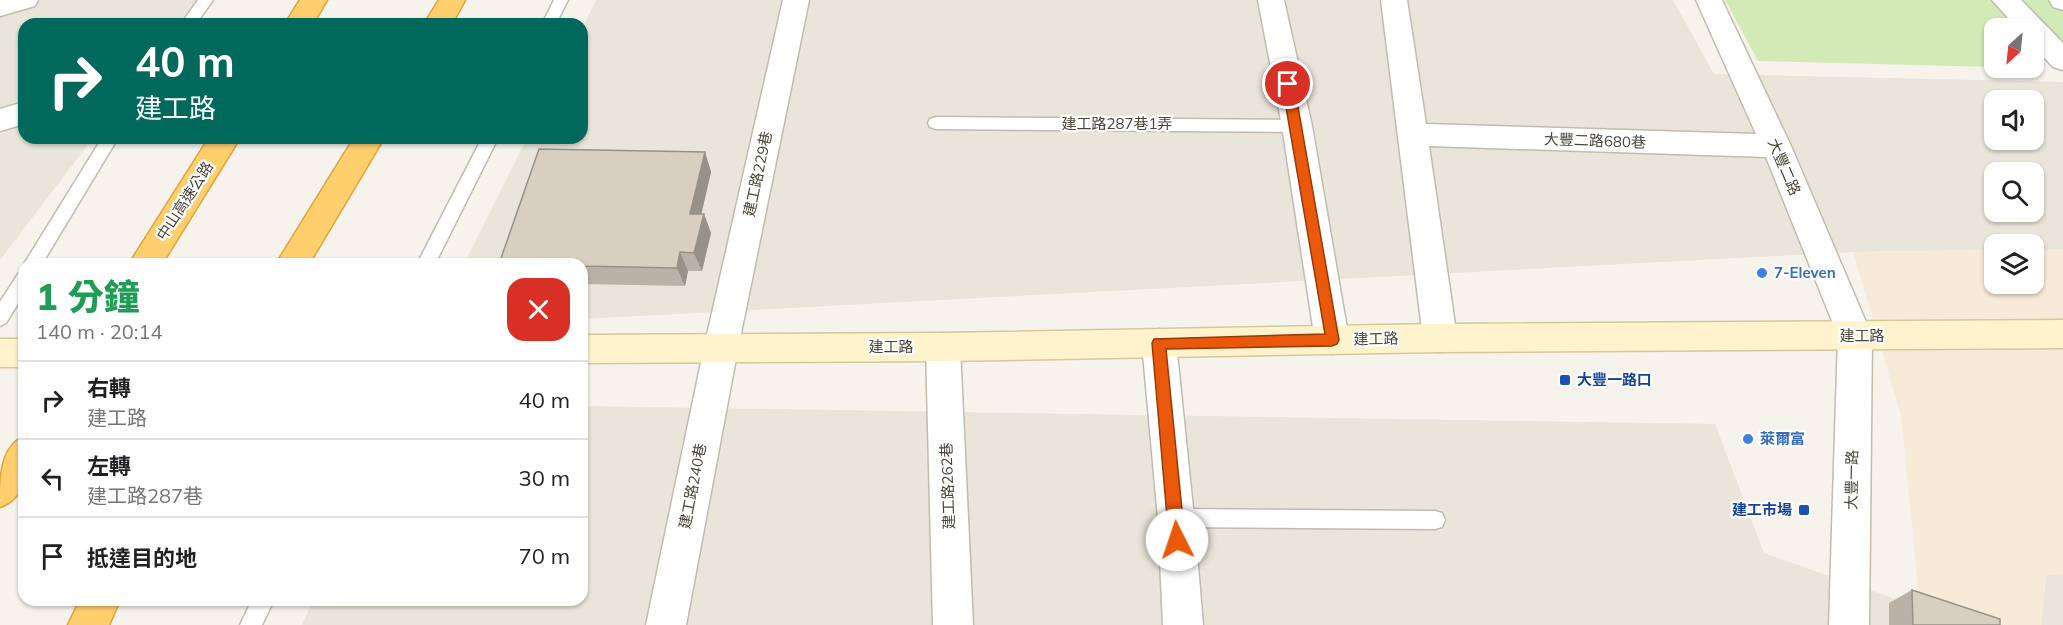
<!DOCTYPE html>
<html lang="zh-TW">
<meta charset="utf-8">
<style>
body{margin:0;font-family:Mulish,"Noto Sans TC",sans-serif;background:#f6f6f6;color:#202124;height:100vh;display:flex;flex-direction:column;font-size:22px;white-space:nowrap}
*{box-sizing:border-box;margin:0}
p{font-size:20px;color:#757577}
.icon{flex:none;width:33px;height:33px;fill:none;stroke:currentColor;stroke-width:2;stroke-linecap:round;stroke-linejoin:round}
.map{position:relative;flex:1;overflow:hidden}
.sheet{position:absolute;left:18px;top:258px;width:570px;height:348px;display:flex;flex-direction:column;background:#fff;border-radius:18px;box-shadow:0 2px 4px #0004}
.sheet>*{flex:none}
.guide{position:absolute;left:18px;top:18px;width:570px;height:126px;border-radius:18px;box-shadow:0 2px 4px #0004;background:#00695c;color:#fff;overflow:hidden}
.needle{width:39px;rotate:207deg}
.buttons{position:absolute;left:1984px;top:18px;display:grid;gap:12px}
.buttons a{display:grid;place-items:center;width:60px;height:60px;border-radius:12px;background:#fff;box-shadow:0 2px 4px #0004;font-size:30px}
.pin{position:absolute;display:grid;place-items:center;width:51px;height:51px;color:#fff;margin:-26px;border:3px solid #fff;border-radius:50%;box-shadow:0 2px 6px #0007}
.me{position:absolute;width:66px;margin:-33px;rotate:356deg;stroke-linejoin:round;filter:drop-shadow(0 0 4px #0008)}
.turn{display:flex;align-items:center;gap:21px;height:126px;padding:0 18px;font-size:27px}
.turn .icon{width:78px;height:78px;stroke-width:2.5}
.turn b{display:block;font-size:42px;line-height:51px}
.round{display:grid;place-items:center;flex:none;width:63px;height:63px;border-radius:18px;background:#f6f6f6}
.head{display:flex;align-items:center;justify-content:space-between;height:102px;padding:0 18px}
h1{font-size:36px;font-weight:800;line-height:45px;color:#1e9e55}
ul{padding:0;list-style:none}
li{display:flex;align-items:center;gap:18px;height:78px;padding:0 18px;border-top:2px solid #e0e0e0}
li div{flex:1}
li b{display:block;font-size:22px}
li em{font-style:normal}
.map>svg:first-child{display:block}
</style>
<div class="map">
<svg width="2063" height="625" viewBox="0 0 2063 625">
<rect width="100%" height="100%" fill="#f6f3ec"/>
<g fill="#eae5da" fill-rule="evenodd">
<polygon points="0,0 199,0 180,24 24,24 24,138 93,138 0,260"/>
<path d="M596,0H1673L1714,74L2063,82V249H2034V244H1995V250L1853,252L582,319V264H464L527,138H582V29ZM1995,100H2034V140H1995ZM1995,172H2034V212H1995Z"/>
<polygon points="582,406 1715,424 1764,553 1970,625 302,625 313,600 582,600"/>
<polygon points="2063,574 2063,625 2041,625 2046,575"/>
</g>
<polygon fill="#f7ead8" points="2034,249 2063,249 2063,574 2046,576 2041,625 1970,625 1920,607 1901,416 1853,252 1995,250 1995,284 2034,284"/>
<g fill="#d2eab5">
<polygon points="1725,0 1990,0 2018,28 1995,28 1995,67 1758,61"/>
<polygon points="2014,0 2052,0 2063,8 2063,48"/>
</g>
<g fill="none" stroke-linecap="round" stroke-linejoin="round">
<defs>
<g id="lane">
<polygon points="198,0 213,0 196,24 181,24"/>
<polygon points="554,0 568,0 556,24 542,24"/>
<polygon points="936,117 1297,120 1303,122 1305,126 1303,130 1297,132 936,129 930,127 928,123 930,119"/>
<polygon points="102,138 118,138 42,264 24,264"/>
<polygon points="482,138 498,138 435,264 417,264"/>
<polygon points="24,272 24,294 6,323 0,326 0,302 18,274"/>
<polygon points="1176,509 1435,511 1442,513 1445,520 1442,527 1435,529 1176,527 1169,525 1166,518 1169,511"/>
<polygon points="252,600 274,600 262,625 240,625"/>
</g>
<g id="street">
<polygon points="0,0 38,0 35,6 0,16"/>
<polygon points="783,0 809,0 738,348 686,625 646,625 704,348"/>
<polygon points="1258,0 1284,0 1312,126 1349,340 1344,350 1332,354 1320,350 1315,340 1282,126"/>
<polygon points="1381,0 1407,0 1426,124 1756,134 1696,0 1722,0 1791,146 1872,336 1869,625 1829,625 1838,336 1766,157 1429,146 1457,338 1452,348 1440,352 1428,348 1423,338"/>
<polygon points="1992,0 2021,0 2063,43 2063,70 2053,67 2034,47 2034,28 2017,28"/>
<polygon points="2049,0 2063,0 2063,10 2053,7"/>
<polygon points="24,102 24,124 0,131 0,109"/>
<polygon points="1159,329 1171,333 1176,343 1194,518 1203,625 1163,625 1158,518 1142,343 1147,333"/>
<polygon points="943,333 955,337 960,347 973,625 933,625 926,347 931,337"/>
</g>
<g id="secondary">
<polygon points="2063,320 2063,348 1440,352 943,361 582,363 582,335 943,333 1440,324"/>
<rect x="0" y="339" width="24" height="28"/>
</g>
<g id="highway">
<polygon points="300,0 327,0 313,24 285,24"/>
<polygon points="439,0 465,0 452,24 424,24"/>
<polygon points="209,138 240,138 162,264 129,264"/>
<polygon points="354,138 384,138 309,264 276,264"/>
<path d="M24,436C24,464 32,495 0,507C0,478 0,448 24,436Z"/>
<polygon points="80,600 120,600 109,625 68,625"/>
</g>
</defs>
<use href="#lane" stroke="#c2bbae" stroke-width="3"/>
<use href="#street" stroke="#c2bbae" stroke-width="3"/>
<use href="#secondary" stroke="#d6c79b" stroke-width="3"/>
<use href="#highway" stroke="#e0a43c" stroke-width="3"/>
<use href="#lane" fill="#fff" fill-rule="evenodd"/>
<use href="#street" fill="#fff" fill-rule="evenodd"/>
<use href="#secondary" fill="#fff3cd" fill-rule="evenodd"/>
<use href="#highway" fill="#ffcf6e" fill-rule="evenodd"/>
</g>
<g fill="#bab2a6">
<polygon points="705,152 711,172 701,214 704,214 711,233 702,271 688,271 685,286 582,284 582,264"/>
<polygon points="1912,590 2000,625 1889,625 1889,603"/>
</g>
<g fill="#979187">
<polygon points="705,152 711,172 697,233 690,214"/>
<polygon points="704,214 711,233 702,271 694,253"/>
<polygon points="680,252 688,271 685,286 677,268"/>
</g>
<g fill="#d8cfc1" stroke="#979187" stroke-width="1.5">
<polygon points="539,149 705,152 690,214 704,214 694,253 680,252 677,268 582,266 582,264 499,264"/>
<polygon points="1912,590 2000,619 2000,625 1913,625"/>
</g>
<polygon fill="#ea580c" stroke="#983908" stroke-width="1.5" points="1288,79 1294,84 1339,340 1337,344 1332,346 1166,349 1185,540 1183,545 1177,547 1172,545 1169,540 1152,343 1154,339 1325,334 1282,84"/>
<g fill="#3f7fe0" stroke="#fff" stroke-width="2">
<circle cx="1762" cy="273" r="6"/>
<circle cx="1748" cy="439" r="6"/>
</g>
<g fill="#1a4fb4" stroke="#fff" stroke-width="2">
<rect x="1559" y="374" width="12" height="12" rx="3"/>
<rect x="1798" y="504" width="12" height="12" rx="3"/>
</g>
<g text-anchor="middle" stroke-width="4.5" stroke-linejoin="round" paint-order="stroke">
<g font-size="15" fill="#4b4439" stroke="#fff">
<text x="1117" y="129">建工路287巷1弄</text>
<text transform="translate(1595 141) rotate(2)" y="5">大豐二路680巷</text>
<text transform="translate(1784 167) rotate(67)" y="5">大豐二路</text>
<text transform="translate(758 174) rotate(-78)" y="5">建工路229巷</text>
<text transform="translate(185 201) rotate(-57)" y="5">中山高速公路</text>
<text x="1862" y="341">建工路</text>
<text transform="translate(1376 339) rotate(-1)" y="5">建工路</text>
<text x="891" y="352">建工路</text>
<text transform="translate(1852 480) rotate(-89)" y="5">大豐一路</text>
<text transform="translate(693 486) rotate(-79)" y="5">建工路240巷</text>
<text transform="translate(948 486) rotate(-92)" y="5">建工路262巷</text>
</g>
<g font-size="15" font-weight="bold" fill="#366cbe" stroke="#fff" text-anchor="start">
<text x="1774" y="278">7-Eleven</text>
<text x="1760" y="444">萊爾富</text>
</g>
<g font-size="15" font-weight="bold" fill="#164399" stroke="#fff" text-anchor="start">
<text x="1577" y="385">大豐一路口</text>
<text x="1792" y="515" text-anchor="end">建工市場</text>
</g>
</g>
</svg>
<div class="buttons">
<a><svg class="needle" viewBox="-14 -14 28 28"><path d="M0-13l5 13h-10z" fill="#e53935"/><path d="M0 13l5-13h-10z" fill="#757577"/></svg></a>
<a><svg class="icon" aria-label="sound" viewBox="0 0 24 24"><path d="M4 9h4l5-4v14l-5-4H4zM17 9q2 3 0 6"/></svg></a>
<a><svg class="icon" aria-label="search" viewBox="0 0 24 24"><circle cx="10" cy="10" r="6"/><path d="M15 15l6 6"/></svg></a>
<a><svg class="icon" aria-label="layers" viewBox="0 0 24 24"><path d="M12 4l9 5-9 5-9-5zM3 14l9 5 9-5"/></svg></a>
</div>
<div class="pin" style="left:1288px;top:84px;background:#d93025"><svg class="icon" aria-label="arrive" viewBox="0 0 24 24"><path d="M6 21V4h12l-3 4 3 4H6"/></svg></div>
<svg class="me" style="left:1177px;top:540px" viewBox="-20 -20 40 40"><circle r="19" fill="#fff"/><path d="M0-13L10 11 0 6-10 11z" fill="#ea580c"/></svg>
<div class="guide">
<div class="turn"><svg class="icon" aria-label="right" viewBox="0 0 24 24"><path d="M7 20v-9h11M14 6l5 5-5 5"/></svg><div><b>40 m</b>建工路</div></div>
</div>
<section class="sheet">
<div class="head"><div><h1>1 分鐘</h1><p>140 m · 20:14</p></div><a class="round" style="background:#d93025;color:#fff"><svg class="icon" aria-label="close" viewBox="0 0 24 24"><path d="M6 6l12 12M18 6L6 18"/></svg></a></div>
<ul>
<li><svg class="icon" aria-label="right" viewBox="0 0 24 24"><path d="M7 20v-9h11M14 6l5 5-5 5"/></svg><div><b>右轉</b><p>建工路</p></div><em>40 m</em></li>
<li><svg class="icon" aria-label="left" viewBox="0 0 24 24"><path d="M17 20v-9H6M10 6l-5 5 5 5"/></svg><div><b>左轉</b><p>建工路287巷</p></div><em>30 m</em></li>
<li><svg class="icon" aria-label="arrive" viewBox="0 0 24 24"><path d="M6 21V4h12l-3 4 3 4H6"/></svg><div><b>抵達目的地</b></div><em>70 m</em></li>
</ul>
</section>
</div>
